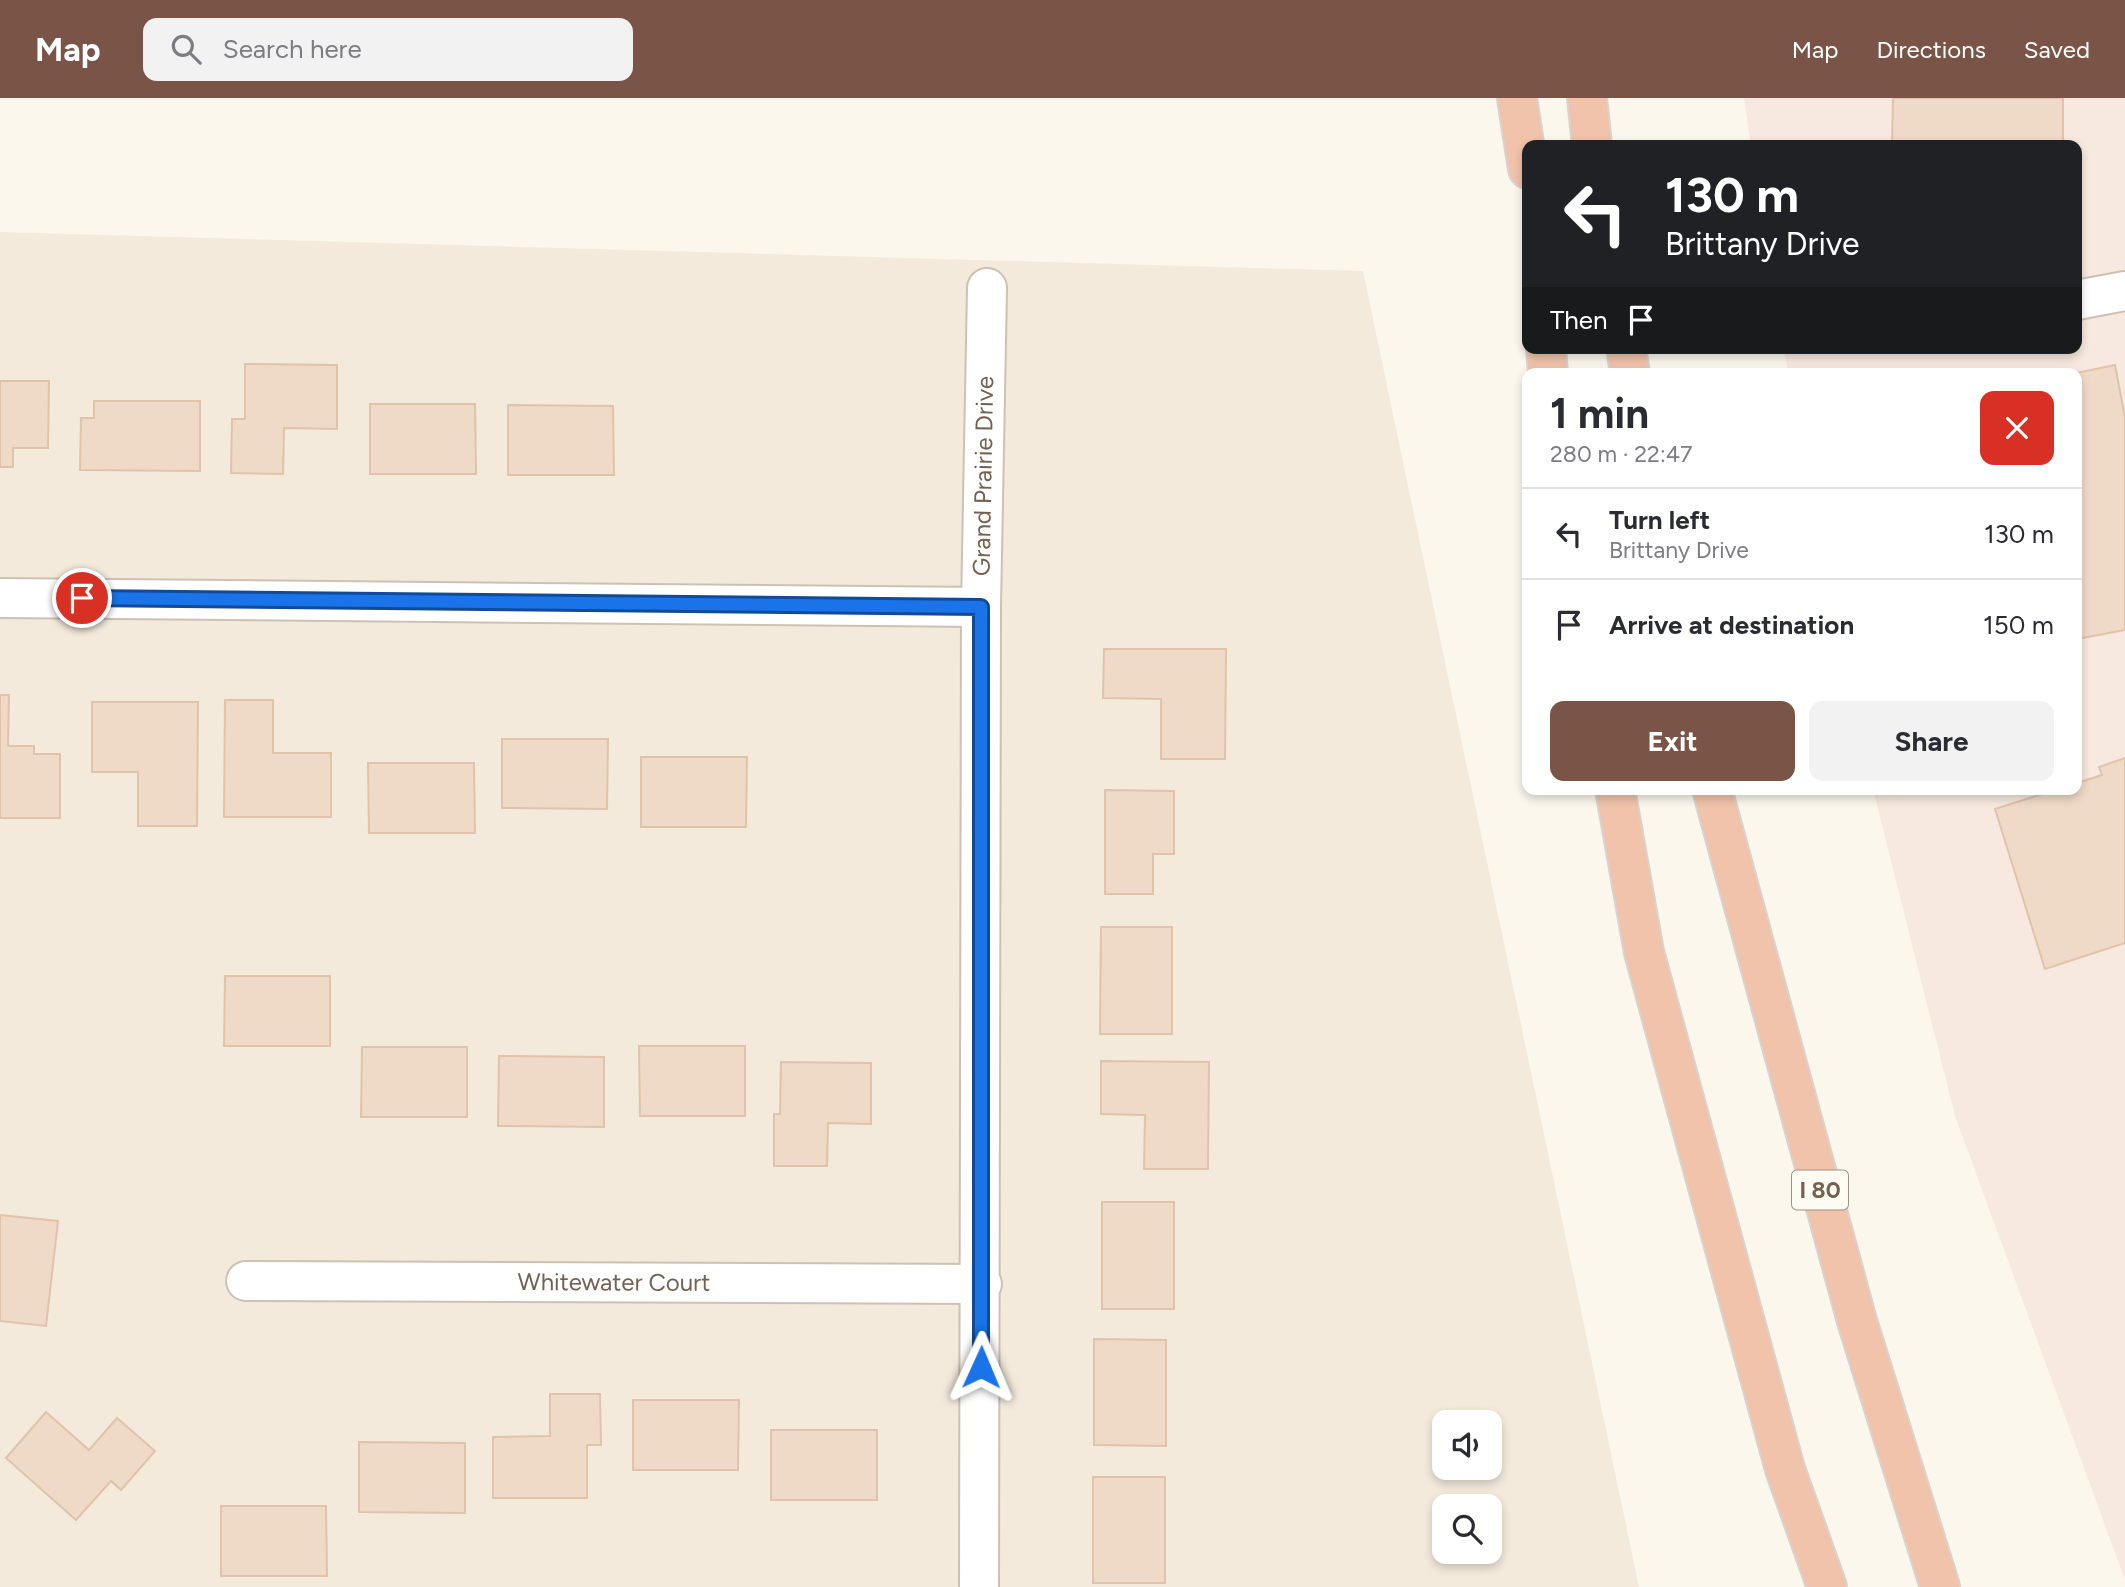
<!DOCTYPE html>
<meta charset="utf-8">
<style>
body{margin:0;font-family:Figtree,sans-serif;background:#f2f2f3;color:#2b2b33;height:100vh;display:flex;flex-direction:column;font-size:26px;white-space:nowrap}
*{box-sizing:border-box;margin:0}
p{font-size:23px;color:#7c7c81}
.icon{flex:none;width:38px;height:38px;fill:none;stroke:currentColor;stroke-width:2;stroke-linecap:round;stroke-linejoin:round}
.map{position:relative;flex:1;overflow:hidden}
.drawer{position:absolute;left:1522px;top:270px;width:560px;height:427px;display:flex;flex-direction:column;background:#fff;border-radius:14px;box-shadow:0 4px 10px #0003}
.drawer>*{flex:none}
.guide{position:absolute;left:1522px;top:42px;width:560px;height:214px;border-radius:14px;box-shadow:0 4px 10px #0003;background:#202124;color:#fff;overflow:hidden}
.tools{position:absolute;left:1432px;top:1312px;display:grid;gap:14px}
.tools a{display:grid;place-items:center;width:70px;height:70px;border-radius:14px;background:#fff;box-shadow:0 4px 10px #0003;font-size:35px}
.pin{position:absolute;display:grid;place-items:center;width:60px;height:60px;color:#fff;margin:-30px;border:4px solid #fff;border-radius:50%;box-shadow:0 2px 7px #0007}
.me{position:absolute;width:77px;margin:-38px;rotate:1deg;stroke-linejoin:round;filter:drop-shadow(0 0 5px #0008)}
.turn{display:flex;align-items:center;gap:24px;height:147px;padding:0 28px;font-size:32px}
.turn .icon{width:91px;height:91px;stroke-width:2.5}
.turn b{display:block;font-size:49px;line-height:60px}
.then{display:flex;align-items:center;height:66px;padding:0 28px;background:#0003;gap:14px;font-size:26px}
.round{display:grid;place-items:center;flex:none;width:74px;height:74px;border-radius:14px;background:#f2f2f3}
.headline{display:flex;align-items:center;justify-content:space-between;height:119px;padding:0 28px}
h1{font-size:42px;font-weight:700;line-height:52px}
.button{display:flex;gap:14px;margin-top:auto;padding:14px 28px}
.button a{flex:1;height:80px;border-radius:14px;background:#7a5446;color:#fff;font-size:28px;font-weight:700;line-height:80px;text-align:center}
.button a+a{background:#f2f2f3;color:#2b2b33}
ul{padding:0;list-style:none}
li{display:flex;align-items:center;gap:21px;height:91px;padding:0 28px;border-top:2px solid #e1e1e2}
li div{flex:1}
li b{display:block;font-size:26px}
li em{font-style:normal}
header{display:flex;align-items:center;gap:42px;box-sizing:border-box;height:98px;padding:0 35px;background:#7a5446;color:#fff}
header strong{font-size:33px}
nav{display:flex;gap:38px;margin-inline-start:auto;font-size:24px}
.search{width:490px;height:63px;background:#f2f2f3;display:flex;align-items:center;gap:18px;box-sizing:border-box;padding:0 24px;border-radius:14px;color:#7c7c81;font-size:26px}
.map>svg:first-child{display:block}
</style>
<header>
<strong>Map</strong>
<div class="search"><svg class="icon" aria-label="search" viewBox="0 0 24 24"><circle cx="10" cy="10" r="6"/><path d="M15 15l6 6"/></svg>Search here</div>
<nav><a>Map</a><a>Directions</a><a>Saved</a></nav>
</header>
<div class="map">
<svg width="2125" height="1489" viewBox="0 0 2125 1489">
<rect width="100%" height="100%" fill="#fbf7ed"/>
<path fill="#f3eadc" fill-rule="evenodd" d="M0,134L1363,173L1639,1489H0ZM1444,1325H1489V1370H1444ZM1444,1409H1489V1454H1444Z"/>
<polygon fill="#f7e9df" points="1744,0 2125,0 2125,1482 1955,1018 1873,691 2077,691 2077,275 1788,275 1784,250 2077,250 2077,47 1751,47"/>
<g fill="#efdac7" stroke="#e0c3a8" stroke-width="2">
<polygon points="1893,0 2063,0 2063,47 1892,47"/>
<polygon points="245,266 337,267 337,331 284,330 283,376 231,375 232,321 245,321"/>
<polygon points="2115,267 2125,320 2125,532 2077,541 2076,275"/>
<polygon points="0,283 49,283 48,350 13,350 13,369 0,369"/>
<polygon points="94,303 200,303 200,373 80,372 81,320 94,320"/>
<polygon points="370,306 475,306 476,376 370,376"/>
<polygon points="508,307 613,308 614,377 508,377"/>
<polygon points="1104,551 1226,551 1225,661 1161,661 1161,601 1103,600"/>
<polygon points="0,597 9,597 8,648 34,648 34,656 60,656 60,720 0,720"/>
<polygon points="225,602 273,602 273,655 331,655 331,719 224,719"/>
<polygon points="92,604 198,604 197,728 138,728 138,674 92,674"/>
<polygon points="502,641 608,641 607,711 502,710"/>
<polygon points="641,659 747,659 746,729 641,729"/>
<polygon points="2125,660 2125,845 2045,871 1995,711 2058,691 2077,691 2077,685 2102,677 2099,669"/>
<polygon points="368,665 474,665 475,735 369,735"/>
<polygon points="1105,692 1174,693 1174,756 1153,756 1153,796 1105,796"/>
<polygon points="1101,829 1172,829 1172,936 1100,936"/>
<polygon points="225,878 330,878 330,948 224,948"/>
<polygon points="639,948 745,948 745,1018 640,1018"/>
<polygon points="362,949 467,949 467,1019 361,1019"/>
<polygon points="499,958 604,959 604,1029 498,1028"/>
<polygon points="1101,963 1209,964 1208,1071 1144,1071 1145,1017 1101,1016"/>
<polygon points="781,964 871,965 871,1026 828,1025 827,1068 774,1068 774,1016 780,1016"/>
<rect x="1102" y="1104" width="72" height="107"/>
<polygon points="0,1117 58,1123 46,1228 0,1223"/>
<polygon points="1094,1241 1166,1242 1166,1348 1094,1347"/>
<polygon points="550,1296 600,1296 601,1347 587,1347 587,1400 493,1400 493,1339 550,1338"/>
<polygon points="633,1302 739,1302 738,1372 633,1372"/>
<polygon points="46,1314 89,1352 117,1320 155,1353 121,1392 111,1383 76,1422 6,1360"/>
<rect x="771" y="1332" width="106" height="70"/>
<polygon points="359,1344 465,1345 465,1415 359,1414"/>
<rect x="1093" y="1379" width="72" height="106"/>
<polygon points="221,1408 326,1408 327,1478 221,1478"/>
</g>
<g fill="none" stroke-linecap="round" stroke-linejoin="round">
<defs>
<g id="minor">
<polyline points="2077,202 2125,193"/>
<polyline points="0,500 981,509"/>
<path id="s1" d="M246,1183L982,1186"/>
<path id="s2" d="M979,1489L981,509L987,190"/>
</g>
<g id="highway">
<polyline points="1517,0 1528,71"/>
<polyline points="1587,0 1592,47"/>
<polyline points="1546,250 1548,275"/>
<polyline points="1626,250 1630,275"/>
<polyline points="1615,691 1644,854 1785,1371 1827,1489"/>
<polyline points="1712,691 1857,1223 1940,1489"/>
</g>
</defs>
<use href="#minor" stroke="#cdc1b3" stroke-width="42"/>
<use href="#highway" stroke="#d9d3ce" stroke-width="42"/>
<use href="#minor" stroke="#fff" stroke-width="38"/>
<use href="#highway" stroke="#f0c3aa" stroke-width="38"/>
</g>
<g fill="none" stroke-linecap="round" stroke-linejoin="round">
<defs>
<polyline id="route" points="82,500 981,509 981,1269"/>
</defs>
<use href="#route" stroke="#114b97" stroke-width="18"/>
<use href="#route" stroke="#1a73e8" stroke-width="12"/>
</g>
<g text-anchor="middle" stroke-width="6" stroke-linejoin="round" paint-order="stroke">
<rect fill="#fefbf3" stroke="#9f8f82" stroke-width="2" x="1792" y="1072.5" width="56" height="39" rx="5"/>
<g font-size="23" font-weight="bold" fill="#766151">
<text x="1820" y="1100">I 80</text>
</g>
<g font-size="24" fill="#766151" stroke="#fefbf3">
<text dy="8" stroke="none"><textPath href="#s2" startOffset="1111">Grand Prairie Drive</textPath></text>
<text dy="8" stroke="none"><textPath href="#s1" startOffset="368">Whitewater Court</textPath></text>
</g>
</g>
</svg>
<div class="tools">
<a><svg class="icon" aria-label="sound" viewBox="0 0 24 24"><path d="M4 9h4l5-4v14l-5-4H4zM17 9q2 3 0 6"/></svg></a>
<a><svg class="icon" aria-label="search" viewBox="0 0 24 24"><circle cx="10" cy="10" r="6"/><path d="M15 15l6 6"/></svg></a>
</div>
<div class="pin" style="left:82px;top:500px;background:#d93025"><svg class="icon" aria-label="arrive" viewBox="0 0 24 24"><path d="M6 21V4h12l-3 4 3 4H6"/></svg></div>
<svg class="me" style="left:981px;top:1269px" viewBox="-20 -20 40 40"><path d="M0-17L14 15 0 8-14 15z" fill="#1a73e8" stroke="#fff" stroke-width="4"/></svg>
<div class="guide">
<div class="turn"><svg class="icon" aria-label="left" viewBox="0 0 24 24"><path d="M17 20v-9H6M10 6l-5 5 5 5"/></svg><div><b>130 m</b>Brittany Drive</div></div>
<div class="then">Then<svg class="icon" aria-label="arrive" viewBox="0 0 24 24"><path d="M6 21V4h12l-3 4 3 4H6"/></svg></div>
</div>
<section class="drawer">
<div class="headline"><div><h1>1 min</h1><p>280 m · 22:47</p></div><a class="round" style="background:#d93025;color:#fff"><svg class="icon" aria-label="close" viewBox="0 0 24 24"><path d="M6 6l12 12M18 6L6 18"/></svg></a></div>
<ul>
<li><svg class="icon" aria-label="left" viewBox="0 0 24 24"><path d="M17 20v-9H6M10 6l-5 5 5 5"/></svg><div><b>Turn left</b><p>Brittany Drive</p></div><em>130 m</em></li>
<li><svg class="icon" aria-label="arrive" viewBox="0 0 24 24"><path d="M6 21V4h12l-3 4 3 4H6"/></svg><div><b>Arrive at destination</b></div><em>150 m</em></li>
</ul>
<div class="button"><a>Exit</a><a>Share</a></div>
</section>
</div>
